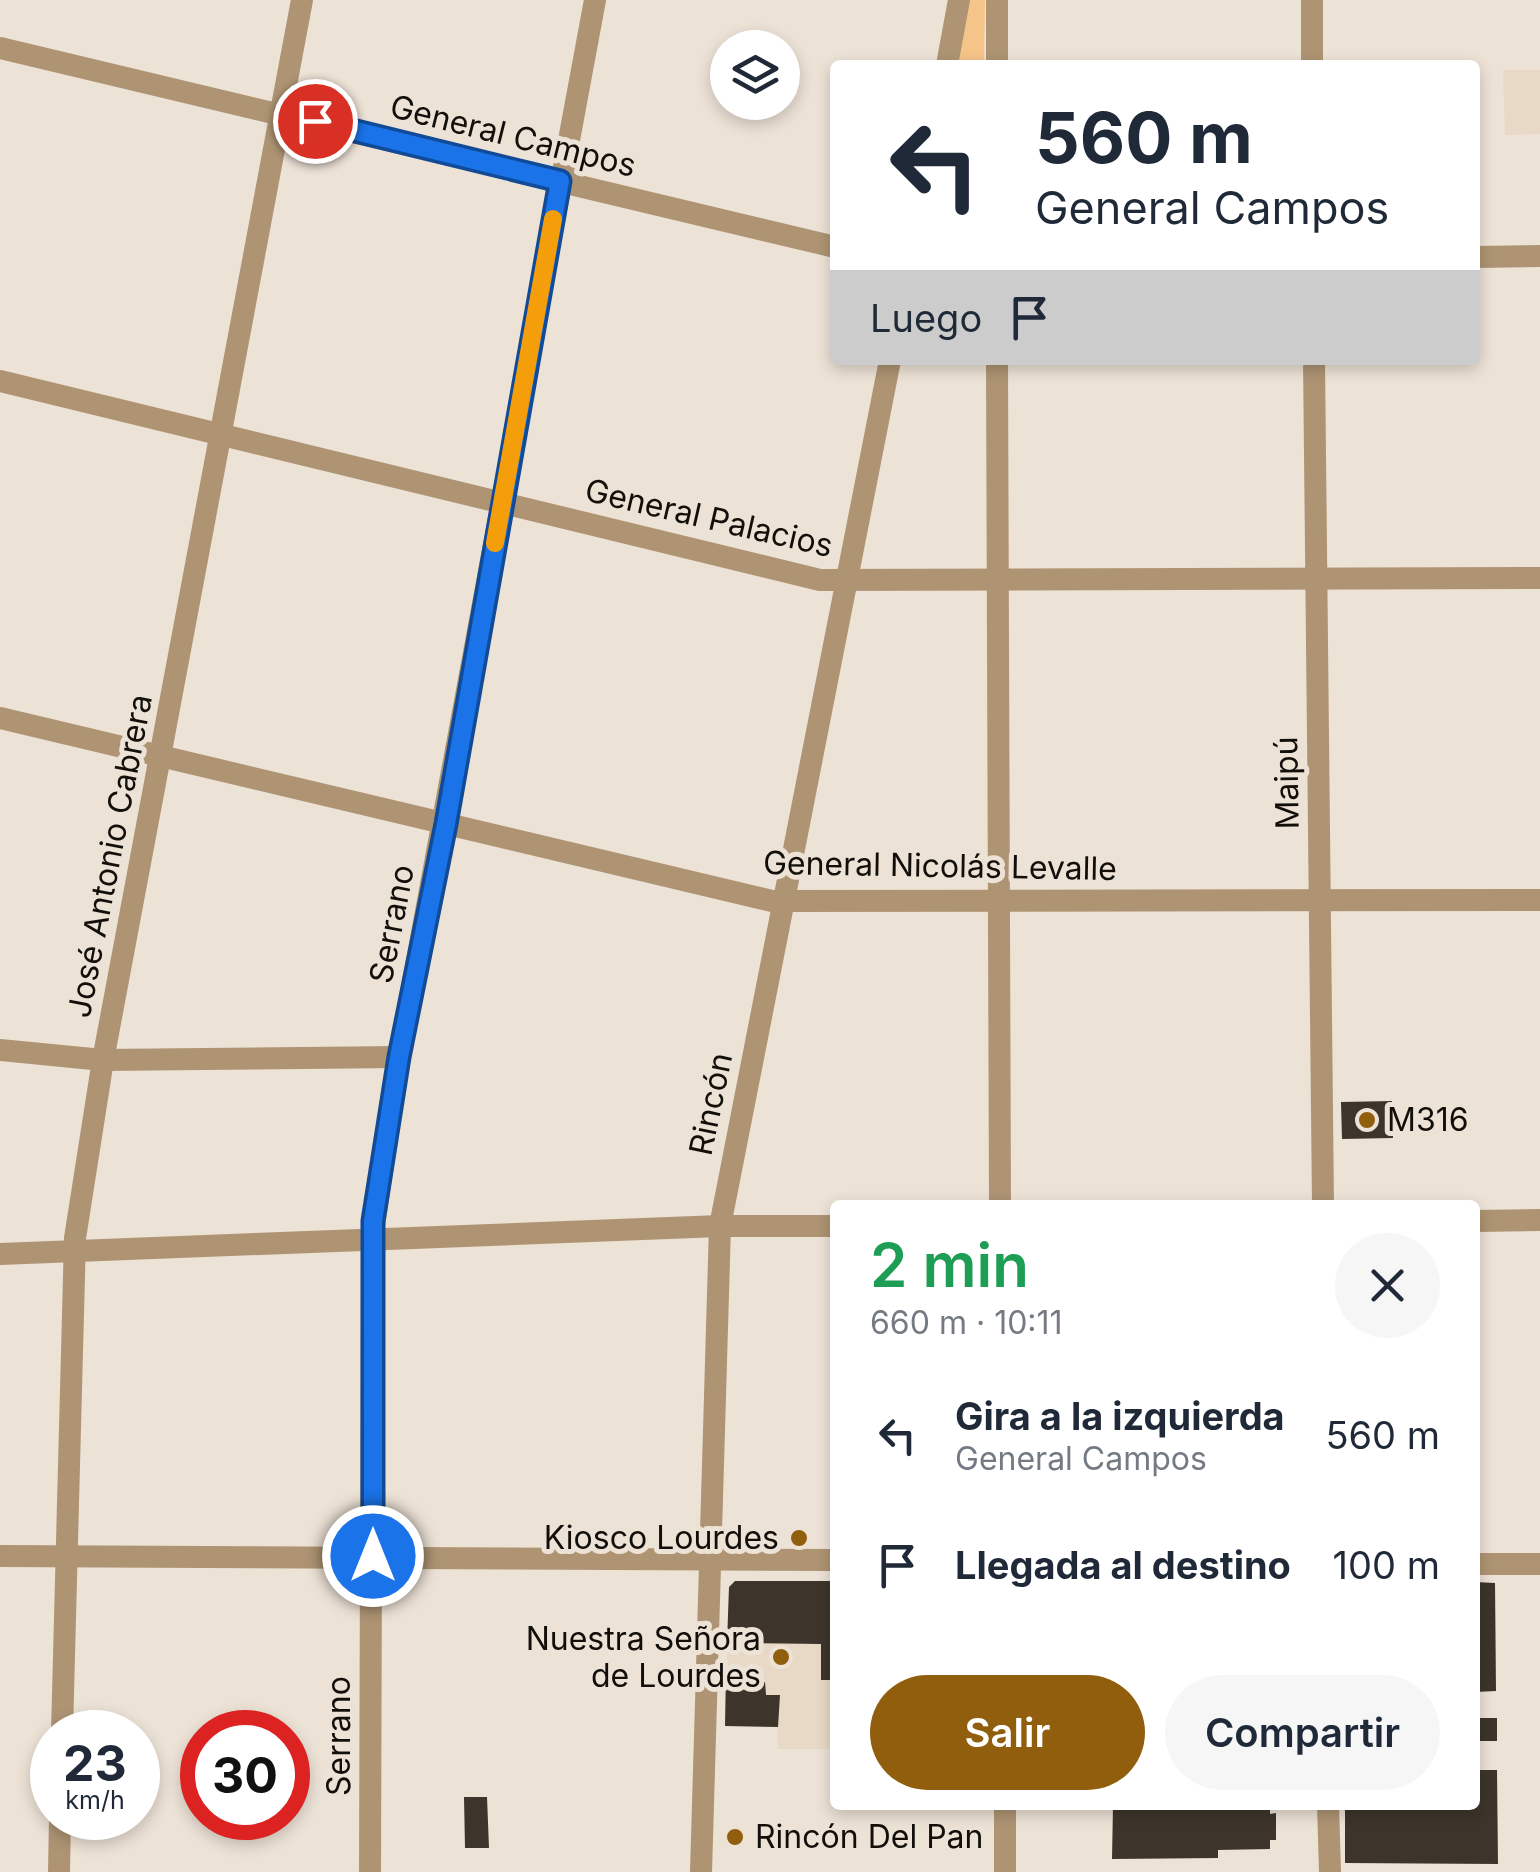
<!DOCTYPE html>
<html lang="es">
<meta charset="utf-8">
<style>
body{margin:0;font-family:Inter,sans-serif;background:#f6f6f7;color:#1f2937;height:100vh;display:flex;flex-direction:column;font-size:38px;white-space:nowrap}
*{box-sizing:border-box;margin:0}
p{font-size:32px;color:#747a83}
.icon{flex:none;width:55px;height:55px;fill:none;stroke:currentColor;stroke-width:2;stroke-linecap:round;stroke-linejoin:round}
.map{position:relative;flex:1;overflow:hidden}
.details{position:absolute;left:830px;top:1200px;width:650px;height:610px;display:flex;flex-direction:column;background:#fff;border-radius:10px;box-shadow:0 5px 15px #0003}
.details>*{flex:none}
.banner{position:absolute;left:830px;top:60px;width:650px;height:305px;border-radius:10px;box-shadow:0 5px 15px #0003;background:#fff;color:#1f2937;overflow:hidden}
.fabs{position:absolute;left:710px;top:30px;display:grid;gap:20px}
.fabs a{display:grid;place-items:center;width:90px;height:90px;border-radius:50%;background:#fff;box-shadow:0 5px 15px #0003;font-size:50px}
.speed{position:absolute;left:30px;top:1710px;display:flex;gap:20px;font-size:50px;font-weight:700;text-align:center}
.speed>*{display:grid;place-content:center;width:130px;height:130px;border-radius:50%;background:#fff;box-shadow:0 5px 15px #0003;line-height:1}
.speed small{font-size:25px;font-weight:400}
.speed .limit{border:15px solid #d22;background:#fff;color:#111}
.pin{position:absolute;display:grid;place-items:center;width:85px;height:85px;color:#fff;margin:-42px;border:5px solid #fff;border-radius:50%;box-shadow:0 2px 10px #0007}
.me{position:absolute;width:110px;margin:-55px;rotate:0deg;stroke-linejoin:round;filter:drop-shadow(0 0 8px #0008)}
.turn{display:flex;align-items:center;gap:35px;height:210px;padding:0 40px;font-size:45px}
.turn .icon{width:130px;height:130px;stroke-width:2.5}
.turn b{display:block;font-size:70px;line-height:85px}
.then{display:flex;align-items:center;height:95px;padding:0 40px;background:#0003;gap:20px;font-size:38px}
.round{display:grid;place-items:center;flex:none;width:105px;height:105px;border-radius:52px;background:#f6f6f7}
.head{display:flex;align-items:center;justify-content:space-between;height:170px;padding:0 40px}
h1{font-size:60px;font-weight:600;line-height:75px;color:#1e9e55}
.button{display:flex;gap:20px;margin-top:auto;padding:20px 40px}
.button a{flex:1;height:115px;border-radius:60px;background:#905e0c;color:#fff;font-size:40px;font-weight:600;line-height:115px;text-align:center}
.button a+a{background:#f6f6f7;color:#1f2937}
ul{padding:0;list-style:none}
li{display:flex;align-items:center;gap:30px;height:130px;padding:0 40px}
li div{flex:1}
li b{display:block;font-size:38px}
li em{font-style:normal}
.map>svg:first-child{display:block}
</style>
<div class="map">
<svg width="1540" height="1872" viewBox="0 0 1540 1872">
<rect width="100%" height="100%" fill="#ede2d6"/>
<g fill="#e8d9c6">
<polygon points="1540,70 1540,134 1505,135 1503,70"/>
<polygon points="735,1581 835,1581 835,1749 778,1749 777,1727 725,1726 729,1587"/>
</g>
<polygon fill="#f5c488" points="970,0 985,0 984,65 957,65"/>
<g fill="#3d352b">
<polygon points="1392,1101 1393,1138 1342,1139 1341,1102"/>
<polygon points="735,1581 835,1581 835,1680 821,1680 821,1644 727,1643 729,1587"/>
<polygon points="1475,1582 1495,1583 1496,1691 1475,1692"/>
<polygon points="726,1671 741,1672 741,1682 765,1682 766,1695 780,1695 778,1727 725,1726"/>
<rect x="1475" y="1718" width="22" height="23"/>
<polygon points="1476,1770 1497,1770 1498,1864 1345,1863 1345,1805 1475,1805"/>
<polygon points="464,1797 487,1797 489,1848 465,1848"/>
<polygon points="1113,1805 1270,1805 1270,1814 1276,1813 1276,1840 1270,1840 1270,1849 1218,1850 1218,1858 1112,1859"/>
</g>
<g fill="none" stroke-linecap="round" stroke-linejoin="round">
<g stroke="#ae9473" stroke-width="22">
<polyline points="1312,0 1312,65"/>
<polyline points="0,48 835,247"/>
<polyline points="947,65 959,0"/>
<polyline points="997,65 997,0"/>
<polyline points="1475,257 1540,256"/>
<polyline points="997,360 1000,1205"/>
<polyline points="1314,360 1323,1205"/>
<polyline points="0,381 820,580 1540,578"/>
<polyline points="0,718 772,901 1540,900"/>
<polyline points="0,1050 103,1060 399,1057"/>
<polyline points="1475,1221 1540,1220"/>
<polyline points="0,1254 720,1226 835,1226"/>
<polyline points="0,1556 835,1560"/>
<polyline points="1475,1564 1540,1564"/>
<polyline points="62,1732 75,1238 103,1060 302,0"/>
<polyline points="1005,1805 1005,1872"/>
<polyline points="1328,1805 1330,1872"/>
<polyline points="59,1872 60,1818"/>
<polyline points="370,1872 372,1239 399,1057 595,0"/>
<polyline points="701,1872 720,1226 890,360"/>
</g>
</g>
<g fill="none" stroke-linecap="round" stroke-linejoin="round">
<defs>
<polyline id="route" points="315,121 560,181 446,824 399,1057 373,1221 373,1556"/>
</defs>
<use href="#route" stroke="#114b97" stroke-width="25"/>
<use href="#route" stroke="#1a73e8" stroke-width="18"/>
<polyline stroke="#f59e0b" stroke-width="18" points="495,543 553,219"/>
</g>
<g fill="#905e0c" stroke="#ede2d6" stroke-width="4">
<circle cx="1367" cy="1120" r="10"/>
<circle cx="799" cy="1538" r="10"/>
<circle cx="781" cy="1657" r="10"/>
<circle cx="735" cy="1837" r="10"/>
</g>
<g text-anchor="middle" stroke-width="10" stroke-linejoin="round" paint-order="stroke">
<g font-size="32" fill="#120f0b" stroke="#ede2d6">
<text transform="translate(513 136) rotate(14)" y="11">General Campos</text>
<text transform="translate(709 518) rotate(13)" y="11">General Palacios</text>
<text transform="translate(1287 783) rotate(-91)" y="11">Maipú</text>
<text transform="translate(110 856) rotate(-79)" y="11">José Antonio Cabrera</text>
<text transform="translate(940 866) rotate(1)" y="11">General Nicolás Levalle</text>
<text transform="translate(392 924) rotate(-79)" y="11">Serrano</text>
<text transform="translate(711 1104) rotate(-78)" y="11">Rincón</text>
<text transform="translate(339 1736) rotate(-90)" y="11">Serrano</text>
</g>
<g font-size="32" fill="#120f0b" stroke="#ede2d6" text-anchor="start">
<text x="1387" y="1131">M316</text>
<text x="779" y="1549" text-anchor="end">Kiosco Lourdes</text>
<text x="761" y="1650" text-anchor="end">Nuestra Señora<tspan x="761" dy="37">de Lourdes</tspan></text>
<text x="755" y="1848">Rincón Del Pan</text>
</g>
</g>
</svg>
<div class="fabs">
<a><svg class="icon" aria-label="layers" viewBox="0 0 24 24"><path d="M12 4l9 5-9 5-9-5zM3 14l9 5 9-5"/></svg></a>
</div>
<div class="speed"><div>23<small>km/h</small></div><div class="limit">30</div></div>
<div class="pin" style="left:315px;top:121px;background:#d93025"><svg class="icon" aria-label="arrive" viewBox="0 0 24 24"><path d="M6 21V4h12l-3 4 3 4H6"/></svg></div>
<svg class="me" style="left:373px;top:1556px" viewBox="-20 -20 40 40"><circle r="17" fill="#1a73e8" stroke="#fff" stroke-width="3"/><path d="M0-11L8 9 0 5-8 9z" fill="#fff"/></svg>
<div class="banner">
<div class="turn"><svg class="icon" aria-label="left" viewBox="0 0 24 24"><path d="M17 20v-9H6M10 6l-5 5 5 5"/></svg><div><b>560 m</b>General Campos</div></div>
<div class="then">Luego<svg class="icon" aria-label="arrive" viewBox="0 0 24 24"><path d="M6 21V4h12l-3 4 3 4H6"/></svg></div>
</div>
<section class="details">
<div class="head"><div><h1>2 min</h1><p>660 m · 10:11</p></div><a class="round"><svg class="icon" aria-label="close" viewBox="0 0 24 24"><path d="M6 6l12 12M18 6L6 18"/></svg></a></div>
<ul>
<li><svg class="icon" aria-label="left" viewBox="0 0 24 24"><path d="M17 20v-9H6M10 6l-5 5 5 5"/></svg><div><b>Gira a la izquierda</b><p>General Campos</p></div><em>560 m</em></li>
<li><svg class="icon" aria-label="arrive" viewBox="0 0 24 24"><path d="M6 21V4h12l-3 4 3 4H6"/></svg><div><b>Llegada al destino</b></div><em>100 m</em></li>
</ul>
<div class="button"><a>Salir</a><a>Compartir</a></div>
</section>
</div>
